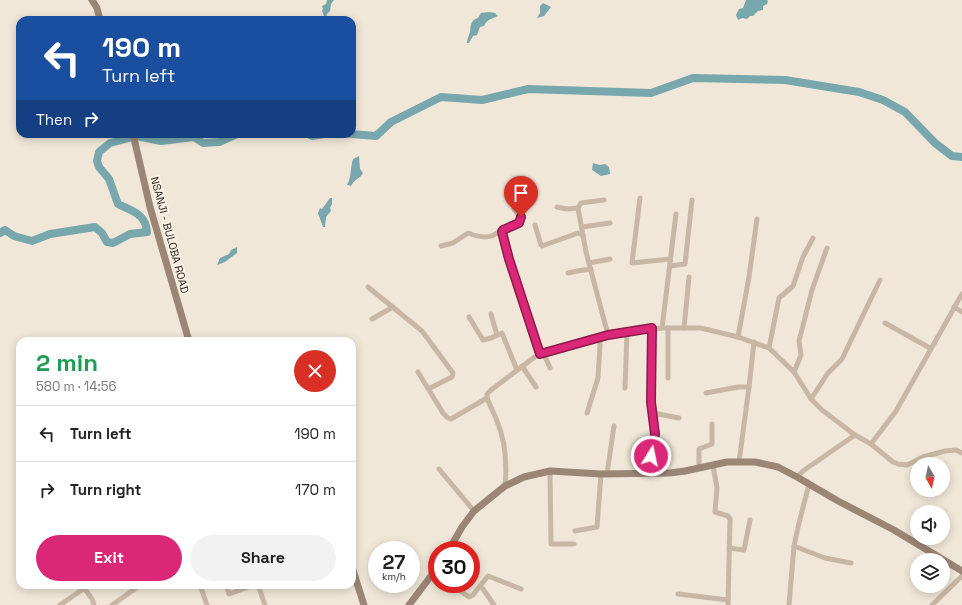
<!DOCTYPE html>
<meta charset="utf-8">
<style>
body{margin:0;font-family:"Space Grotesk",sans-serif;background:#f2f2f2;color:#222;height:100vh;display:flex;flex-direction:column;font-size:15px;white-space:nowrap}
*{box-sizing:border-box;margin:0}
p{font-size:13px;color:#767676}
.icon{flex:none;width:22px;height:22px;fill:none;stroke:currentColor;stroke-width:2;stroke-linecap:round;stroke-linejoin:round}
.map{position:relative;flex:1;overflow:hidden}
.panel{position:absolute;left:16px;top:337px;width:340px;height:252px;display:flex;flex-direction:column;background:#fff;border-radius:12px;box-shadow:0 2px 10px #0003}
.panel>*{flex:none}
.guide{position:absolute;left:16px;top:16px;width:340px;height:122px;border-radius:12px;box-shadow:0 2px 10px #0003;background:#1a4fa0;color:#fff;overflow:hidden}
.needle{width:26px;rotate:171deg}
.controls{position:absolute;left:910px;top:457px;display:grid;gap:8px}
.controls a{display:grid;place-items:center;width:40px;height:40px;border-radius:50%;background:#fff;box-shadow:0 2px 10px #0003;font-size:20px}
.speed{position:absolute;left:368px;top:541px;display:flex;gap:8px;font-size:20px;font-weight:700;text-align:center}
.speed>*{display:grid;place-content:center;width:52px;height:52px;border-radius:50%;background:#fff;box-shadow:0 2px 10px #0003;line-height:1}
.speed small{font-size:10px;font-weight:400}
.speed .limit{border:6px solid #d22;background:#fff;color:#111}
.pin{position:absolute;display:grid;place-items:center;width:34px;height:34px;color:#fff;margin:-41px -17px;border-radius:50% 50% 50% 0;rotate:-45deg;box-shadow:0 0 4px #0007}
.pin .icon{rotate:45deg}
.me{position:absolute;width:44px;margin:-22px;rotate:10deg;stroke-linejoin:round;filter:drop-shadow(0 0 3px #0008)}
.turn{display:flex;align-items:center;gap:14px;height:84px;padding:0 20px;font-size:18px}
.turn .icon{width:52px;height:52px;stroke-width:2.5}
.turn b{display:block;font-size:28px;line-height:34px}
.then{display:flex;align-items:center;height:38px;padding:0 20px;background:#0003;gap:8px;font-size:15px}
.round{display:grid;place-items:center;flex:none;width:42px;height:42px;border-radius:21px;background:#f2f2f2}
.headline{display:flex;align-items:center;justify-content:space-between;height:68px;padding:0 20px}
h1{font-size:24px;font-weight:800;line-height:30px;color:#1e9e55}
.cta{display:flex;gap:8px;margin-top:auto;padding:8px 20px}
.cta a{flex:1;height:46px;border-radius:24px;background:#db2777;color:#fff;font-size:16px;font-weight:800;line-height:46px;text-align:center}
.cta a+a{background:#f2f2f2;color:#222}
ul{padding:0;list-style:none}
li{display:flex;align-items:center;gap:12px;height:56px;padding:0 20px;border-top:1px solid #e0e0e0}
li div{flex:1}
li b{display:block;font-size:15px}
li em{font-style:normal}
.map>svg:first-child{display:block}
</style>
<div class="map">
<svg width="962" height="605" viewBox="0 0 962 605">
<rect width="100%" height="100%" fill="#f0e7d8"/>
<g fill="#78a7ad">
<polygon points="327,0 334,0 331,4 330,11 327,14 325,20 323,20 324,16 322,11 323,9 322,6 326,4"/>
<polygon points="746,0 767,0 768,1 767,4 763,6 763,10 758,11 753,16 750,16 747,19 742,18 738,20 736,15 739,9 743,8"/>
<polygon points="543,3 551,7 544,16 537,18 540,13 540,6"/>
<path d="M489,12L495,13L498,16C492,19 487,19 484,26L480,27L477,35L473,36L469,43H467C467,39 469,36 470,32C471,26 470,20 478,18L481,13Z"/>
<path d="M359,156L360,169L363,173C360,179 355,178 351,186L347,185C352,176 350,168 353,159Z"/>
<polygon points="593,163 600,165 605,164 609,167 610,174 601,176 592,170"/>
<polygon points="330,198 332,198 332,204 330,208 331,211 326,217 325,227 323,227 318,213 320,208 322,209"/>
<polygon points="237,247 237,253 225,262 217,265 220,258 229,254 231,250"/>
</g>
<g fill="none" stroke-linecap="round" stroke-linejoin="round">
<g stroke="#78a7ad" stroke-width="8">
<polyline points="308,134 312,136 324,134"/>
<polyline points="351,134 376,136 391,122 441,97 482,100 528,89 651,93 693,78 785,80 859,92 883,100 905,112 935,143 952,156 962,157"/>
<path d="M0,233L5,230L14,236L32,241L50,234L95,227L102,233L107,242L113,243L130,234L147,232C146,214 132,211 118,204L109,179L99,167L97,161L99,152L110,143L129,138L137,136L161,141L194,137L203,143L219,142L237,134"/>
</g>
<g stroke="#c8b7a4" stroke-width="5">
<polyline points="640,198 632,263 670,259"/>
<polyline points="604,200 581,203 578,208 586,252 608,335"/>
<polyline points="557,207 567,209 578,208"/>
<polyline points="514,209 521,217 519,223 503,230 502,232 509,259 540,353"/>
<polyline points="535,225 541,245 542,246 578,233 583,235"/>
<polyline points="582,227 610,223"/>
<path d="M441,246L453,243L468,233C478,237 490,240 498,232H500L503,235"/>
<polyline points="589,263 610,259"/>
<polyline points="670,266 685,264 692,200"/>
<polyline points="568,273 577,271 591,269"/>
<polyline points="368,287 422,331 453,373 452,377 428,389"/>
<polyline points="954,307 962,312"/>
<polyline points="491,314 497,335"/>
<polyline points="469,317 483,340 491,338 502,333 517,370"/>
<polyline points="372,319 393,307"/>
<polyline points="885,323 930,348"/>
<polyline points="662,328 676,214"/>
<polyline points="668,328 668,378"/>
<polyline points="684,328 689,277"/>
<polyline points="738,337 749,277 757,219"/>
<polyline points="769,348 779,298 793,286 803,257 813,238"/>
<polyline points="543,352 550,368"/>
<polyline points="522,366 536,387"/>
<polyline points="418,372 443,413 448,418 451,419 487,398 487,394 491,390 540,353 608,335 662,328 701,328 738,337 769,348 794,372 811,399 822,410 855,435 871,444 893,462 898,464 907,465 923,457 945,451 956,450 962,453"/>
<polyline points="794,372 801,355 799,341 812,290 827,248"/>
<polyline points="625,388 627,332"/>
<polyline points="706,393 738,387 749,387"/>
<path d="M487,398C490,406 494,413 497,421C506,442 507,464 505,486"/>
<polyline points="811,399 828,373 842,359 880,280"/>
<polyline points="587,413 598,378 600,346 600,337"/>
<polyline points="653,413 679,418"/>
<polyline points="871,444 896,411 962,294"/>
<polyline points="739,462 749,387 754,342"/>
<polyline points="713,465 717,488 715,512 728,516 730,519 728,605"/>
<polyline points="699,468 699,449 712,444 712,424"/>
<polyline points="439,469 474,511"/>
<polyline points="550,471 551,544 574,544"/>
<polyline points="607,474 614,426"/>
<polyline points="645,474 654,445 655,434 651,402 652,328"/>
<polyline points="797,477 803,471 855,435"/>
<polyline points="575,531 597,527 601,474"/>
<polyline points="794,546 825,558 851,563"/>
<polyline points="729,548 744,550 750,520"/>
<polyline points="451,584 469,597 473,595 488,576 521,589"/>
<polyline points="82,585 92,599 94,605"/>
<polyline points="200,585 207,605"/>
<polyline points="226,585 229,594 254,585"/>
<polyline points="258,585 265,605"/>
<polyline points="481,586 494,605"/>
<polyline points="678,594 728,600"/>
<polyline points="60,605 89,585"/>
<polyline points="112,605 139,586 139,585"/>
<polyline points="789,605 794,546 798,527 809,484"/>
<polyline points="932,605 962,576"/>
</g>
<g stroke="#9b8676" stroke-width="7">
<polyline points="92,0 97,8 100,20"/>
<polyline points="133,134 150,207 189,341"/>
<polyline points="449,550 462,527 474,511 505,486 524,477 550,471 601,474 670,473 685,471 727,462 755,462 778,467 797,477 838,501 894,530 962,571"/>
<polyline points="352,567 364,605"/>
<polyline points="409,605 437,568"/>
</g>
</g>
<g fill="none" stroke-linecap="round" stroke-linejoin="round">
<defs>
<polyline id="route" points="521,217 519,223 503,230 502,232 509,259 540,354 608,335 652,328 651,402 655,434 651,456"/>
</defs>
<use href="#route" stroke="#8e194d" stroke-width="10"/>
<use href="#route" stroke="#db2777" stroke-width="7"/>
</g>
<g text-anchor="middle" stroke-width="4" stroke-linejoin="round" paint-order="stroke">
<g font-size="11" fill="#342b26" stroke="#f8f1e4">
<text transform="translate(170 235) rotate(75)" y="4">NSANJI - BULOBA ROAD</text>
</g>
</g>
</svg>
<div class="controls">
<a><svg class="needle" viewBox="-14 -14 28 28"><path d="M0-13l5 13h-10z" fill="#e53935"/><path d="M0 13l5-13h-10z" fill="#767676"/></svg></a>
<a><svg class="icon" aria-label="sound" viewBox="0 0 24 24"><path d="M4 9h4l5-4v14l-5-4H4zM17 9q2 3 0 6"/></svg></a>
<a><svg class="icon" aria-label="layers" viewBox="0 0 24 24"><path d="M12 4l9 5-9 5-9-5zM3 14l9 5 9-5"/></svg></a>
</div>
<div class="speed"><div>27<small>km/h</small></div><div class="limit">30</div></div>
<div class="pin" style="left:521px;top:217px;background:#d93025"><svg class="icon" aria-label="arrive" viewBox="0 0 24 24"><path d="M6 21V4h12l-3 4 3 4H6"/></svg></div>
<svg class="me" style="left:651px;top:456px" viewBox="-20 -20 40 40"><circle r="17" fill="#db2777" stroke="#fff" stroke-width="3"/><path d="M0-11L8 9 0 5-8 9z" fill="#fff"/></svg>
<div class="guide">
<div class="turn"><svg class="icon" aria-label="left" viewBox="0 0 24 24"><path d="M17 20v-9H6M10 6l-5 5 5 5"/></svg><div><b>190 m</b>Turn left</div></div>
<div class="then">Then<svg class="icon" aria-label="right" viewBox="0 0 24 24"><path d="M7 20v-9h11M14 6l5 5-5 5"/></svg></div>
</div>
<section class="panel">
<div class="headline"><div><h1>2 min</h1><p>580 m · 14:56</p></div><a class="round" style="background:#d93025;color:#fff"><svg class="icon" aria-label="close" viewBox="0 0 24 24"><path d="M6 6l12 12M18 6L6 18"/></svg></a></div>
<ul>
<li><svg class="icon" aria-label="left" viewBox="0 0 24 24"><path d="M17 20v-9H6M10 6l-5 5 5 5"/></svg><div><b>Turn left</b></div><em>190 m</em></li>
<li><svg class="icon" aria-label="right" viewBox="0 0 24 24"><path d="M7 20v-9h11M14 6l5 5-5 5"/></svg><div><b>Turn right</b></div><em>170 m</em></li>
</ul>
<div class="cta"><a>Exit</a><a>Share</a></div>
</section>
</div>
